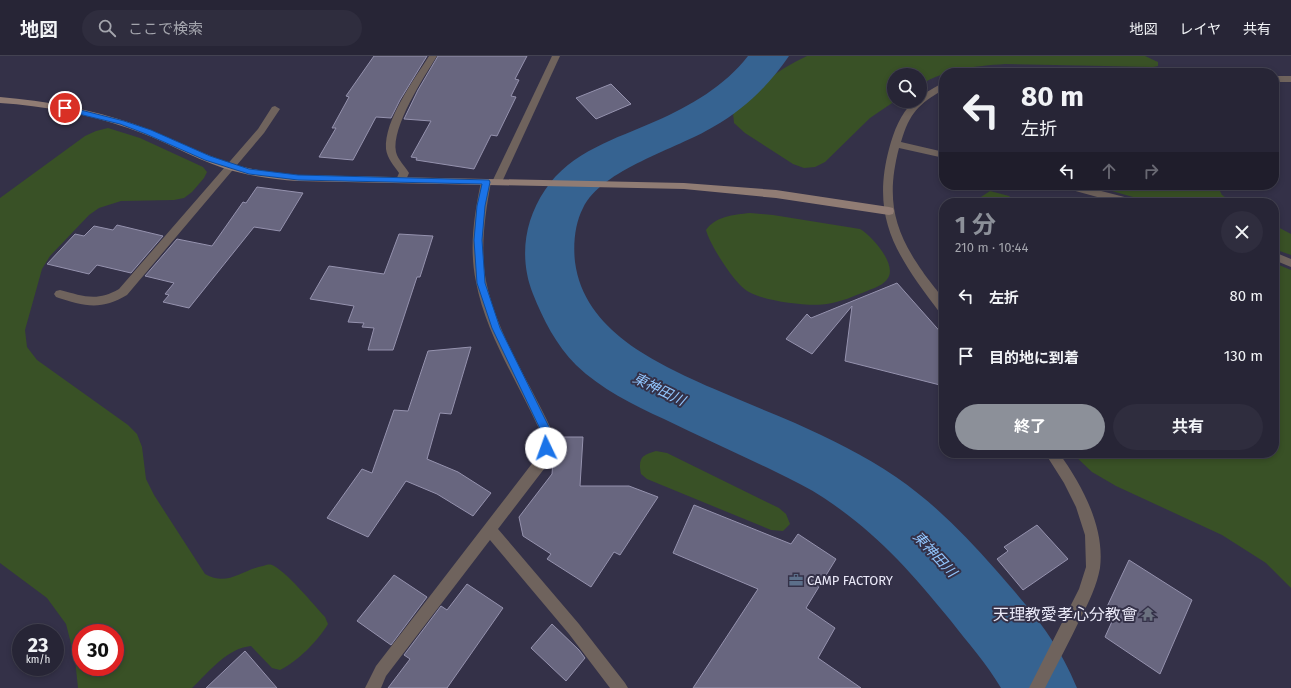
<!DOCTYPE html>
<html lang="ja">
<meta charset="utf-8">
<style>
body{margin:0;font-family:"Fira Sans","Noto Sans JP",sans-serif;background:#2f2d3e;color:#f1f3f6;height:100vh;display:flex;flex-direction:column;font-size:15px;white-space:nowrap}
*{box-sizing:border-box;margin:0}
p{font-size:13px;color:#a4a5ad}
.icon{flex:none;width:22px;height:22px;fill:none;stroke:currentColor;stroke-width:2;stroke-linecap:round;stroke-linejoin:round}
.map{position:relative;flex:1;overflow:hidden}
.details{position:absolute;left:939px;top:142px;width:340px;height:260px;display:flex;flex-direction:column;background:#272536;border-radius:16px;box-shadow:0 2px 6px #0003,0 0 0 1px #434251}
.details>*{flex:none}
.top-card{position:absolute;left:939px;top:12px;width:340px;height:122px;border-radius:16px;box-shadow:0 2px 6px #0003,0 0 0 1px #434251;background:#272536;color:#f1f3f6;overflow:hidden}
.controls{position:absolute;left:887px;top:12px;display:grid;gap:8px}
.controls a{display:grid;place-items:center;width:40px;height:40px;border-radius:50%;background:#272536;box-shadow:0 2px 6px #0003,0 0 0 1px #434251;font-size:20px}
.speed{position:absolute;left:12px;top:568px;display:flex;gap:8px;font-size:20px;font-weight:700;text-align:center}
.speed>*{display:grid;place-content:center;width:52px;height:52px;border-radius:50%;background:#272536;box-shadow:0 2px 6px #0003,0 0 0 1px #434251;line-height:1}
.speed small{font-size:10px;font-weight:400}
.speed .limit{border:6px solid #d22;background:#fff;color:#111}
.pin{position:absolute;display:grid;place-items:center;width:34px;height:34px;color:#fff;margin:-17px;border:2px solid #fff;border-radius:50%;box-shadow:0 1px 4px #0007}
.me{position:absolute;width:44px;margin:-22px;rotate:357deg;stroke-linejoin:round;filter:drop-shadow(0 0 3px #0008)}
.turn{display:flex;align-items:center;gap:14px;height:84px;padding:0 16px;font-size:18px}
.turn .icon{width:52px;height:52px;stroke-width:2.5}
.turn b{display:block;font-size:28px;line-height:34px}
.lanes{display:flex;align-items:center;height:38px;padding:0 16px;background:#0003;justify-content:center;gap:20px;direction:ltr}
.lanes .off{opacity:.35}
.round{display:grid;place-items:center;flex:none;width:42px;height:42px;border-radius:21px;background:#2f2d3e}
.overview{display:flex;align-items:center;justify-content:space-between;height:68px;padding:0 16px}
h1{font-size:24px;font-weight:700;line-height:30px;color:#8c9099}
.cta{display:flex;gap:8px;margin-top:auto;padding:8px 16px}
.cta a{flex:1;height:46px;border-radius:24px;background:#8c9099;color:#fff;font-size:16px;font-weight:700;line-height:46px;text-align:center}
.cta a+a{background:#2f2d3e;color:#f1f3f6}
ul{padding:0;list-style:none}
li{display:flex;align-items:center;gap:12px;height:60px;padding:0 16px}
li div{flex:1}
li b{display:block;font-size:15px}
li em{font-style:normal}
header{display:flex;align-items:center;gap:24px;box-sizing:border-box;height:56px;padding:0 20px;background:#272536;border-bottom:1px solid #434251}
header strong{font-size:19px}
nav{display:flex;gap:22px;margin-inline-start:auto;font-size:14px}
.search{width:280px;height:36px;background:#2f2d3e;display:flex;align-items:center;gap:10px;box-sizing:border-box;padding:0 14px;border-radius:22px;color:#a4a5ad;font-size:15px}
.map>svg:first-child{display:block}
</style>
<header>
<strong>地図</strong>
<div class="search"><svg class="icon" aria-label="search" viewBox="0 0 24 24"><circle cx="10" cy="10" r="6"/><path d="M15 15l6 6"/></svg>ここで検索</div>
<nav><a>地図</a><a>レイヤ</a><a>共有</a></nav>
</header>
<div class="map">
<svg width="1291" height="632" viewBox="0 0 1291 632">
<rect width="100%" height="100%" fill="#343148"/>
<g fill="#395126" fill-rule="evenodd">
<path d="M807,0H1145L1158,6V10L1153,11L1005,8C975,10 946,13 920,29V19H894L895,45L870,62L825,106L815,111L804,112L793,108L745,77L734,67L733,57C749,34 781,12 807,0Z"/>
<path d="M108,72L140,82L203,111L207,116L204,122L192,136L184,142L174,144L121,145L99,152L89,159L50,200L42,213L25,274L27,291L37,304L128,369L137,378L142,391L146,423L154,439L205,518C228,531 241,514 263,510C266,509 269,508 272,509C285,514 314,549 325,561L328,568C317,586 298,605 280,614L272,612L251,590C227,592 209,616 192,632H78L75,603L66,568L47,542L0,507V142L85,80L96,75ZM81,577H115V611H81Z"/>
<polygon points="1091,129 1217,129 1222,139 1233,147 1154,147"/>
<polygon points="990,135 1009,140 1016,147 978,147 978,143"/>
<path d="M750,157L773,159L860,173C872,180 897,208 888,222C884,229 874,232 867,235C854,240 841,246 827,248C809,251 764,245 749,236C735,229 710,189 706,174C716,160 733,159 750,157Z"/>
<polygon points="1274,169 1291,178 1291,199 1274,193"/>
<polygon points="1274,207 1291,214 1291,532 1266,507 1222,479 1116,430 1092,416 1072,397 1274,397"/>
<path d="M656,395L667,397L779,452L786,458L790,468L783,475L771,474L647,423L641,418C638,403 641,399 656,395Z"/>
</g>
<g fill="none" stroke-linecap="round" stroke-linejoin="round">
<path fill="#366391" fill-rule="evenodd" d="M748,0H789C768,30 745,53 713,71C677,93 602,113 583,152C575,167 573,188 575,206C584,275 656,307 712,332C739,344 767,355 795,367C830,383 864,399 896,421C934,447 965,479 995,513C1029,552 1057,583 1077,632H1001C987,608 968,587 951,565C910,515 878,478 824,442C809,432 792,424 776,416C739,398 701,381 664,363C633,349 601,333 576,309C556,289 543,263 533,238C519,203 524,165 545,134C571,95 616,83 656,65C690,50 725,30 748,0Z"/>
</g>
<g fill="#68667f" stroke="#9592ae">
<polygon points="374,0 427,0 400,44 391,62 376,61 353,104 319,101 336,72 332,72 349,41 346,40"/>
<polygon points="438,0 527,0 515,23 519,24 511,40 516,41 497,80 491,79 474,113 416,104 417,102 411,101 431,65 404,63 418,34"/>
<polygon points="611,28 631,48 596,63 576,42"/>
<polygon points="257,131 303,137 280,175 254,171 189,252 163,246 169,239 165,238 174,227 145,220 177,183 212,190 243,146 246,147"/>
<polygon points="117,169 163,180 131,217 97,209 89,218 47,208 75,178 84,180 94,170 113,174"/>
<polygon points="399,178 433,180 420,221 417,221 393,294 368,294 374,272 362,271 364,267 348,266 354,250 310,243 329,210 384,218"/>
<polygon points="897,227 944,280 940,329 845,305 852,250 812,298 786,283 807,258 811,262"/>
<polygon points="471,291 451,358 440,357 427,403 458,416 491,437 473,460 437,438 406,425 368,481 327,462 362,413 372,417 394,354 408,355 428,295"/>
<polygon points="555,381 583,381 580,430 629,430 658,441 620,499 614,496 591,531 547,503 551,498 523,480 519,461 552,418"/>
<polygon points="694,449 791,488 798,478 836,503 806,552 835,572 818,602 861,632 693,632 758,533 673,497"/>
<polygon points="1037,469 1068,503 1023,534 997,503 1008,495 1004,491"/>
<polygon points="1129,504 1192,544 1160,618 1105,581 1114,561 1105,555"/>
<polygon points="394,519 427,541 391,589 357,565"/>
<polygon points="467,528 503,552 447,632 388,632 410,603 404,599 441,550 447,554"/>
<polygon points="552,568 579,594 585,602 566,625 531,592"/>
<polygon points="245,595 277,632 206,632"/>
</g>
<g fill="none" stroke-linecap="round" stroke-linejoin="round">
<g fill="#6f635d" fill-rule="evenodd">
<path d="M429,0H437C424,21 391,71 396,96C398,104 405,110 409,117L405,126L401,127L396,124L399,117C394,110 387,102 386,93C384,64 414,24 429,0Z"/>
<polygon points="552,0 560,0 502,126 501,128 493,128 492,126"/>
<polygon points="994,14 1044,14 1048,17 990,17"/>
<rect x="1274" y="20" width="17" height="6"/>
<path d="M944,26V33C918,49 910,56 901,86L944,96V102L899,92C886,142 893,174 923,216C927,223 943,240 944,246C945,250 944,255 944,258L940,257C899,202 870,165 889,93C894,75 900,58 914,45H920V40Z"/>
<path d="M275,50L280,53L264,77L127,239C101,255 83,250 56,241L54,238L56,235L60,234C83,240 97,246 119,233L258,73L272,51Z"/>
<path d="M486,123L491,126C485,159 480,192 486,225C497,279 530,326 552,375V392L544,413L498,473L579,568L625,627L628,632H610L569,578L490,484L386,620L381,632H365L376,610L534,405L540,392V375C518,326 486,279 476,226C469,193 474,159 481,126Z"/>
<polygon points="1060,129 1078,129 1136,144 1137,147 1119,147 1061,131"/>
<polygon points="1274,196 1291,203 1291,211 1274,204"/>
<path d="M1045,397H1059C1082,429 1105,471 1100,512C1097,529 1089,546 1081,561C1070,585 1057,608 1045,632H1029L1079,533L1086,511L1085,479L1076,451L1064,427Z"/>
</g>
<path fill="#907c74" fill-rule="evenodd" d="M0,41C46,45 90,53 134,68C166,79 197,96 229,107C251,114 275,117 298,119L684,127L776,134L889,151L893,152L894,155L893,158L889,159L776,142L684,133L298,125C273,123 248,120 223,112C191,101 161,83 128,72C87,58 44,50 0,47Z"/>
</g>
<polygon fill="#1a73e8" stroke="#114b97" points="65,50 124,65 151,74 210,100 249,113 298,119 489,124 490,126 485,150 482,184 485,227 500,272 551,375 551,392 549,395 546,396 542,395 541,392 541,375 492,272 477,227 474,184 477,150 482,128 298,124 249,118 205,104 146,78 120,68 62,54 61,52"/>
<defs>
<symbol id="office-bare" viewBox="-9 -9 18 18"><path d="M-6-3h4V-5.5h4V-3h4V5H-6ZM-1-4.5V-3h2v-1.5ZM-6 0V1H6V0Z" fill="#5c6f8a" stroke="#343148" stroke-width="2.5" paint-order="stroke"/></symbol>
<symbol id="temple-bare" viewBox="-9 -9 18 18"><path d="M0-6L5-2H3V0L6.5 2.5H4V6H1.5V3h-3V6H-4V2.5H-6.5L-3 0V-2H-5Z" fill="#6b7280" stroke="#343148" stroke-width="2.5" paint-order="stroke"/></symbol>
</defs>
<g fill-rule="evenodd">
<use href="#office-bare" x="786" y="514" width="20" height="20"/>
<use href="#temple-bare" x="1138" y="548" width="20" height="20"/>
</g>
<g text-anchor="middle" stroke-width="4" stroke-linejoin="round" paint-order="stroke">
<g font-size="13" fill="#eae9f8" stroke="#343148" text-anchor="start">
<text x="807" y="529">CAMP FACTORY</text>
</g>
<g font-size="14" font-style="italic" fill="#92c6fe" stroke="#343148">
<text transform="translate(659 333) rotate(26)" y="5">東神田川</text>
<text transform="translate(935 498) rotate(47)" y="5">東神田川</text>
</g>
<g font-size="16" fill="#eae9f8" stroke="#343148" text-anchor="end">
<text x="1137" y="564">天理教愛孝心分教會</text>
</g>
</g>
</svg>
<div class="controls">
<a><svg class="icon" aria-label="search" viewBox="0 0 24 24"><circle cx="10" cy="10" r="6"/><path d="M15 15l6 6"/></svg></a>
</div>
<div class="speed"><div>23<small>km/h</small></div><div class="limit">30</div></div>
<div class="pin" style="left:65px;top:52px;background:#d93025"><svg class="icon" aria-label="arrive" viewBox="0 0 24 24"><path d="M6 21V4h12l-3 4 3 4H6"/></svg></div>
<svg class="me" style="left:546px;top:392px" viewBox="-20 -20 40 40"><circle r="19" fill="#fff"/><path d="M0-13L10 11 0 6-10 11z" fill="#1a73e8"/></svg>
<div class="top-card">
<div class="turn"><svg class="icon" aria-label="left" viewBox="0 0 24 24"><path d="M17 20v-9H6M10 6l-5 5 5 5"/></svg><div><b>80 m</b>左折</div></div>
<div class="lanes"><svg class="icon" aria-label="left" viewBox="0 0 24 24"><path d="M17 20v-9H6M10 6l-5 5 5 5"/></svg><svg class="icon off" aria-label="ahead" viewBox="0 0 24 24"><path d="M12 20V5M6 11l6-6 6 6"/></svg><svg class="icon off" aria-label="right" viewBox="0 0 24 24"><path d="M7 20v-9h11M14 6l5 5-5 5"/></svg></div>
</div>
<section class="details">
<div class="overview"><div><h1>1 分</h1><p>210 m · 10:44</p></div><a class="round"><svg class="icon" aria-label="close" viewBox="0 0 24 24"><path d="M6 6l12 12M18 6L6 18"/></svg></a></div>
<ul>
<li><svg class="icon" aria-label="left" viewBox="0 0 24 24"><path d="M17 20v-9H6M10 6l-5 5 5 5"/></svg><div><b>左折</b></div><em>80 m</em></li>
<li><svg class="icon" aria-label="arrive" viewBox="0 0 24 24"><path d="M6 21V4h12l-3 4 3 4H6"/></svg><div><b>目的地に到着</b></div><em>130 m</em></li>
</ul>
<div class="cta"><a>終了</a><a>共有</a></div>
</section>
</div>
